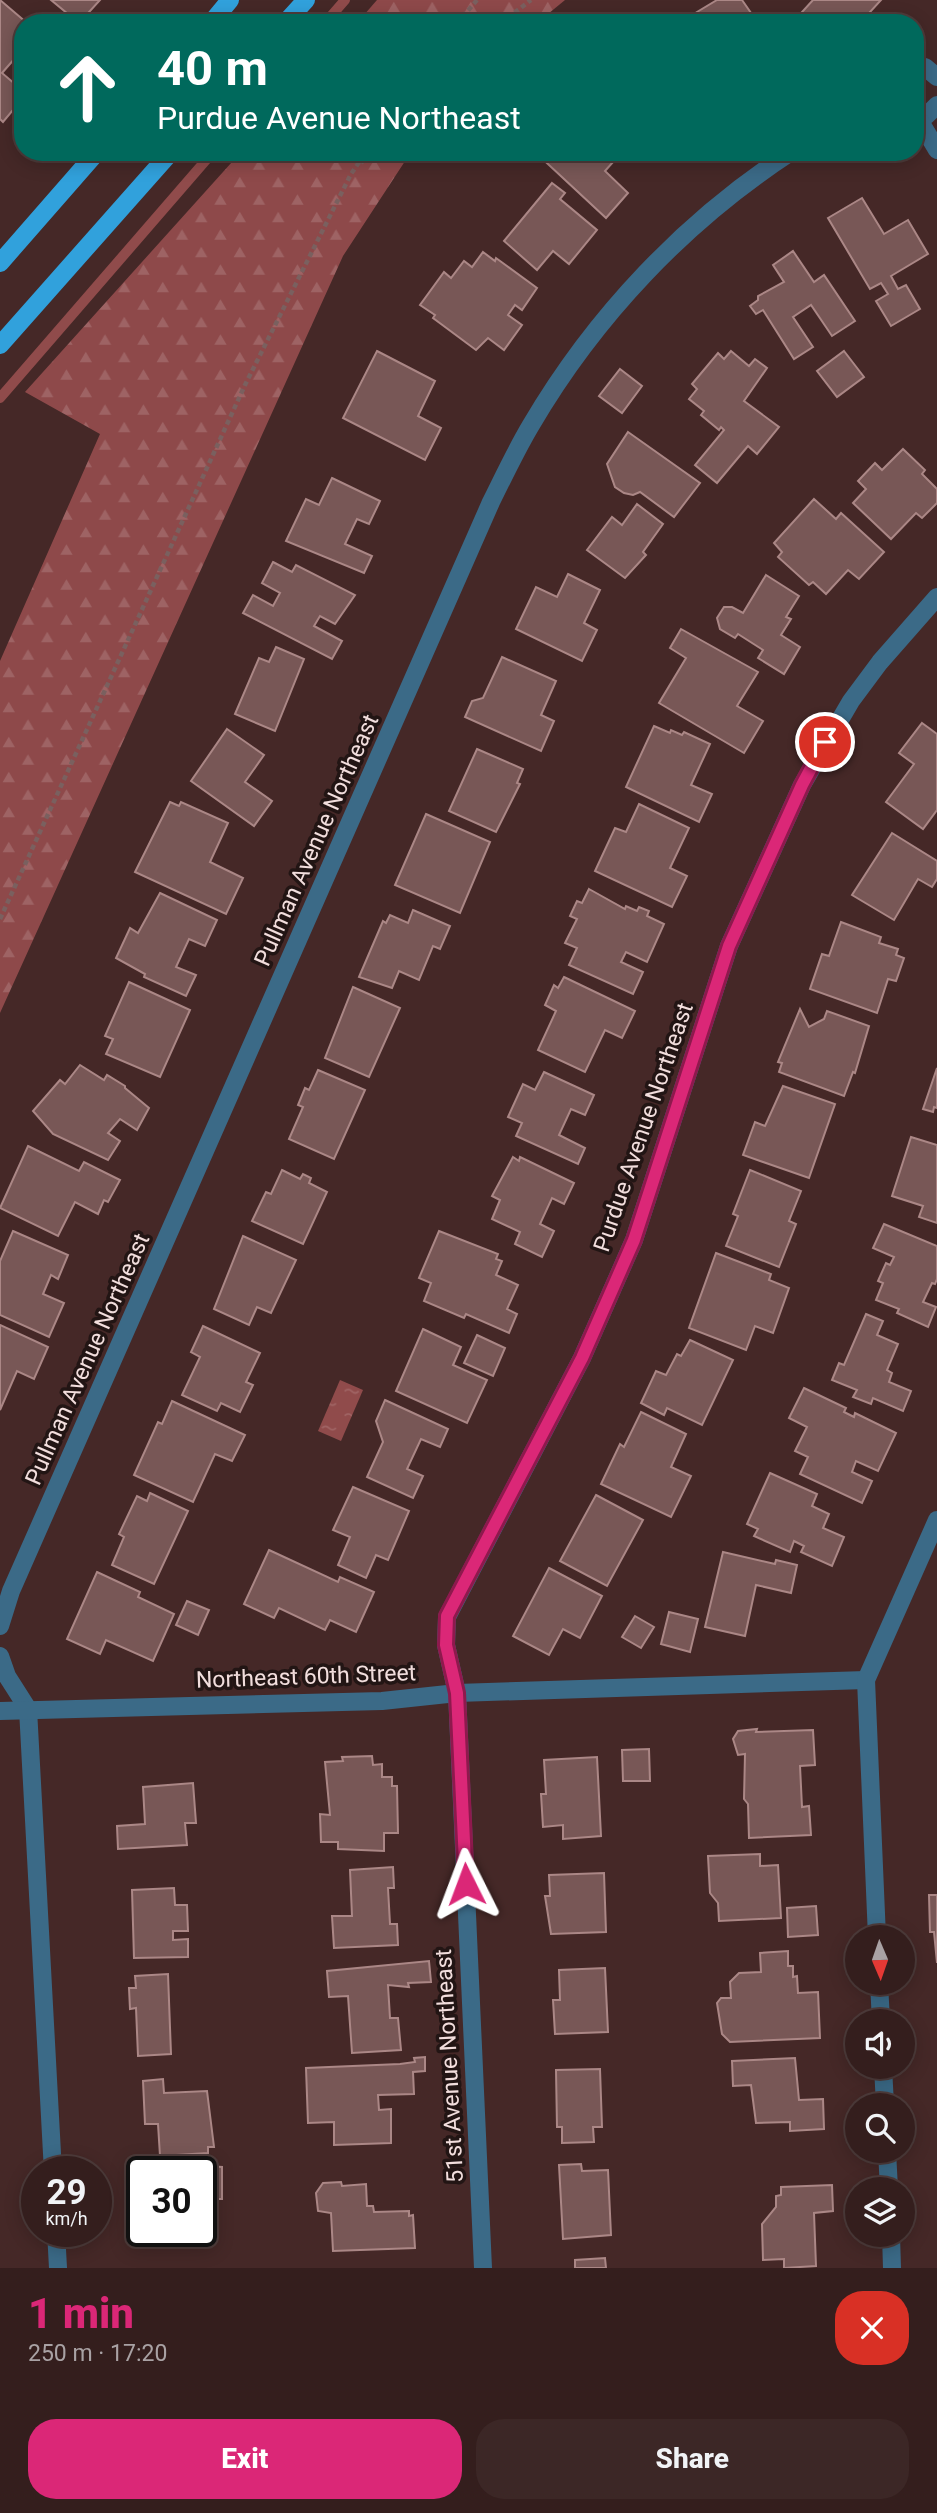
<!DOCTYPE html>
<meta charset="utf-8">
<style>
body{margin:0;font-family:Roboto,sans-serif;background:#3c2726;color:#f1f3f6;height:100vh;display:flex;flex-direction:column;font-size:26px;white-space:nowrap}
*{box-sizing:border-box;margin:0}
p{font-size:23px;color:#a9a2a4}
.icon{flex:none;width:38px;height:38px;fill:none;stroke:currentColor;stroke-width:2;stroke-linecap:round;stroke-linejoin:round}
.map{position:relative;height:2268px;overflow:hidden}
.sheet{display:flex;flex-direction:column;background:#341e1d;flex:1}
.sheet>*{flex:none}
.banner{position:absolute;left:14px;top:14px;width:910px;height:147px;border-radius:28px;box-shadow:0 4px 18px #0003,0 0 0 2px #4e3c3b;background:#00695c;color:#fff;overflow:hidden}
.needle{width:46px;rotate:178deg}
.buttons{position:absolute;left:845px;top:1925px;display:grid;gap:14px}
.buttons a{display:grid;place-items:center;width:70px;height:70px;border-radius:50%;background:#341e1d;box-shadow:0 4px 18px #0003,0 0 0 2px #4e3c3b;font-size:35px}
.speed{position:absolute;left:21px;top:2156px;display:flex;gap:14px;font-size:35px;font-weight:700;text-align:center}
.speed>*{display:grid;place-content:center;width:91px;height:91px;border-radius:50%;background:#341e1d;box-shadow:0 4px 18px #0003,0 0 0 2px #4e3c3b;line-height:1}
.speed small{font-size:18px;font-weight:400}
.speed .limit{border:4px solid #111;border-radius:10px;background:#fff;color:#111}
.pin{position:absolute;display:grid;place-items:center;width:60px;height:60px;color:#fff;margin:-30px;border:4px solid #fff;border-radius:50%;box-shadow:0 2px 7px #0007}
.me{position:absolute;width:77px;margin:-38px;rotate:357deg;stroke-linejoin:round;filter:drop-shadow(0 0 5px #0008)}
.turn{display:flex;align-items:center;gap:24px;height:147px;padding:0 28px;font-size:32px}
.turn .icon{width:91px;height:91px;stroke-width:2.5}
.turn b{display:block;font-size:49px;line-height:60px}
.round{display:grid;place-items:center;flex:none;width:74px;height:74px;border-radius:28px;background:#3c2726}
.head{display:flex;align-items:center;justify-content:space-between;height:119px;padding:0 28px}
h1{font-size:42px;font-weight:800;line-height:52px;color:#db2777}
.cta{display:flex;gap:14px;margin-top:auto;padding:14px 28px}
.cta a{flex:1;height:80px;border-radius:28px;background:#db2777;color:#fff;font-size:28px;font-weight:800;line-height:80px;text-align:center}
.cta a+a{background:#3c2726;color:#f1f3f6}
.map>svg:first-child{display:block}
</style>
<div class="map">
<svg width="937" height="2268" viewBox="0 0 937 2268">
<defs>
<pattern id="forest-firs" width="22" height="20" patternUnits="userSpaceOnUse" patternTransform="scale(1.75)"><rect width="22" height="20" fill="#8e494a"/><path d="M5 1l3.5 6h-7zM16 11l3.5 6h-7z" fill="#9e6364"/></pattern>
<pattern id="water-ripples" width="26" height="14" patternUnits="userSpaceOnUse" patternTransform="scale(1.75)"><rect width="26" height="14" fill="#904b4b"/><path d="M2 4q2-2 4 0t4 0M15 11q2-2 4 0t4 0" fill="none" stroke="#a06464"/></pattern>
</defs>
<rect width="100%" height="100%" fill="#452827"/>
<g fill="url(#forest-firs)">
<polygon points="377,0 565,0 537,23 357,23"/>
<polygon points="241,152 411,152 343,256 0,1013 0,661 100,434 25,392"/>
</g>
<polygon fill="url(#water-ripples)" points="340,1380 363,1390 341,1441 318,1431"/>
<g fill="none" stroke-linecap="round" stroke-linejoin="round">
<g stroke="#904b4b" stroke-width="10">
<polyline points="325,23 345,0"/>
<polyline points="0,398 213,152"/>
</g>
</g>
<g fill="#785756" stroke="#ab8786" stroke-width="2">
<polygon points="0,0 27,23 23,23 23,49 2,73 23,91 23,98 3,122 0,119"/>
<polygon points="51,0 100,0 79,23"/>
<polygon points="717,0 742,0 758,23 697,23 692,15"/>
<polygon points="813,0 881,0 860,23 853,23 846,16 839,23 792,23"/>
<polygon points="535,152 622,152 605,171 628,193 606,218"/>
<polygon points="552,183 565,193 560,199 597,230 569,264 553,251 537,270 504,241"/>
<polygon points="862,198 884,234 908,220 928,254 891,276 898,289 906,285 920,309 891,326 876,301 888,294 881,283 870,289 828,218"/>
<polygon points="793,251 814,282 824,275 855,321 832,336 811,305 793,317 813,347 794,359 763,310 756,314 750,306 758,300 758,296 784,282 773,265"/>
<polygon points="483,252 495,261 496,258 537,288 522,310 515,305 508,315 522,325 504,350 488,338 476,350 433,318 435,315 420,305 444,272 451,278 464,261 472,267"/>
<polygon points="377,351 435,381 418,416 441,428 425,460 343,418"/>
<polygon points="731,351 749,366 755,359 767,368 744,401 779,427 757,454 748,446 717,483 695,465 724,430 721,427 719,430 701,415 704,411 689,399 697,389 692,384 718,353 724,359"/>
<polygon points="844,351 864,377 837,397 817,371"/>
<polygon points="620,369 642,386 622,413 599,396"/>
<polygon points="628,432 700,483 674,517 640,492 633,495 624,493 615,487 607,464"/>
<polygon points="903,449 925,470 922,474 937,489 937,503 922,518 916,513 891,539 853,503 866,489 858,481 875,463 882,470"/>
<polygon points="332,478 380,501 369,524 357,519 345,544 372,556 364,573 286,541 306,499 319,505"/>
<polygon points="814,499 836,519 841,513 884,552 859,579 848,570 826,594 813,582 809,585 778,557 782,552 774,543"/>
<polygon points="637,504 663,524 643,552 646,555 625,578 587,550 612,517 622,525"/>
<polygon points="273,562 292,572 296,565 355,595 335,624 320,616 314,626 342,641 332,659 243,613 253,595 273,606 280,593 262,583"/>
<polygon points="568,574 600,590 584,623 597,630 582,661 516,629 536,587 557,597"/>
<polygon points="766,575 799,596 786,617 791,619 781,635 800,647 784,674 758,658 763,650 738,634 735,638 720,629 717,618 724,607 732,607 743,613"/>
<polygon points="681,629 758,672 737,706 763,721 744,753 659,703 686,658 670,648"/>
<polygon points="276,647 304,659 275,731 235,714 259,658 269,662"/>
<polygon points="502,657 556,681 541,715 554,721 541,751 465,717 472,701 483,698"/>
<polygon points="922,723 937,734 937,810 923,829 886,802 914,764 899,753"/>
<polygon points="654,726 670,733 671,730 682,735 684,732 710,744 691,785 712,794 699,822 626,787"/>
<polygon points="227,729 264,755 245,782 272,801 254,826 191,781"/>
<polygon points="477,749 523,769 517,783 520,784 496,832 449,811"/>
<polygon points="170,802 179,806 181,802 228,823 210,862 243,878 226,914 135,872"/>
<polygon points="639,804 689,828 670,868 687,876 672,907 595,871 615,828 626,832"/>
<polygon points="426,814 490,842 460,913 395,885"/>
<polygon points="892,833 937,861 937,879 932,887 918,879 894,920 852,895"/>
<polygon points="589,889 625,909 626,906 637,911 639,907 649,911 647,916 664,924 647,962 626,952 621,962 643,972 633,994 569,965 577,948 565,943 577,919 570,916 577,901 582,903"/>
<polygon points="160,893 217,920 205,946 189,939 176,967 196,975 186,996 144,977 145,974 116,958 130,928 138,933"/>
<polygon points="413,910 450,926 440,949 433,946 419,980 399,971 392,988 359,977 383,921 386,923 390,915 408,923"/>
<polygon points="841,922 881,937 879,943 898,949 896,955 904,958 896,981 888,979 877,1013 810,989 822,954 829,956"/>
<polygon points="564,977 635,1011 622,1038 605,1030 585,1072 538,1050 556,1011 545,1005 554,985 558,988"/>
<polygon points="129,982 190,1010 160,1077 106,1054 113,1039 105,1036"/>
<polygon points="353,987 400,1008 369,1077 325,1058"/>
<polygon points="800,1009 809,1027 824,1019 827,1011 869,1026 855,1073 853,1072 844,1096 779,1072 782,1063 778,1062"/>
<polygon points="80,1065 104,1080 107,1075 125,1086 125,1088 149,1108 137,1130 120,1119 108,1133 120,1141 108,1160 53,1134 33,1111 60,1080 65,1084"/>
<polygon points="937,1068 937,1108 934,1107 933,1112 923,1109"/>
<polygon points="318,1070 365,1090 334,1159 289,1139 303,1107 298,1105 305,1088 309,1090"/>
<polygon points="544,1072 594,1095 585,1115 571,1109 559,1135 585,1148 578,1164 516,1136 522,1123 508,1117 523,1084 535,1090"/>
<polygon points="783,1086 835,1104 809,1178 743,1155 755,1122 765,1126"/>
<polygon points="911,1137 937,1145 937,1223 919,1217 923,1206 892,1196"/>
<polygon points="28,1146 79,1171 84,1162 120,1180 108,1202 104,1200 98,1214 75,1202 58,1236 0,1208"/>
<polygon points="513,1157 519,1161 520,1157 574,1183 564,1204 552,1198 540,1224 554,1231 542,1257 515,1244 520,1232 492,1219 500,1200 492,1196"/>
<polygon points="282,1170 300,1179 303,1174 311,1178 309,1183 327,1192 303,1244 252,1221 266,1192 271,1194"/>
<polygon points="750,1170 801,1191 789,1221 796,1224 779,1267 726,1246 738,1216 733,1214"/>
<polygon points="884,1224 937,1246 937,1279 935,1284 932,1283 923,1302 936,1307 928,1327 897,1313 899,1309 876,1300 883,1283 878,1281 886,1263 890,1265 894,1257 873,1248"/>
<polygon points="13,1231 68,1255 58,1279 51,1275 43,1294 64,1303 49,1337 0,1315 0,1261"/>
<polygon points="439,1231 498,1254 496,1259 502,1261 496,1275 518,1285 507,1309 517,1314 509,1333 466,1314 464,1318 424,1301 431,1283 419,1278"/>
<polygon points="243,1236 296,1260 271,1313 257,1307 249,1325 214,1309"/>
<polygon points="716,1253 771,1274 769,1280 789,1288 773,1333 755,1326 746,1350 689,1328"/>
<polygon points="866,1314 883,1321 877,1335 898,1344 887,1370 892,1373 889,1382 911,1391 903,1411 873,1398 871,1404 853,1397 857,1390 832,1380 839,1363 844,1365"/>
<polygon points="0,1325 48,1347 34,1379 17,1371 0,1410"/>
<polygon points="203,1326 260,1353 246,1382 253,1385 240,1412 221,1403 217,1411 182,1395 200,1357 191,1352"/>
<polygon points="423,1329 461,1347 453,1365 487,1380 467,1423 396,1391"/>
<polygon points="477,1335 505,1348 493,1376 464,1363"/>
<polygon points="690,1340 733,1360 702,1425 667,1408 664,1415 641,1403 656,1371 666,1375 677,1354 681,1356"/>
<polygon points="804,1388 846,1408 844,1412 854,1417 855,1413 896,1433 878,1471 856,1461 852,1472 872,1481 862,1503 800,1474 808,1457 795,1451 807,1427 789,1418"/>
<polygon points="385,1400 448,1429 440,1447 421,1439 407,1469 423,1476 413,1498 367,1477 383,1442 376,1421"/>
<polygon points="172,1401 245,1435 232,1461 215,1454 193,1502 134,1475 158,1422 162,1424"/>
<polygon points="641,1412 686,1434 671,1467 691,1476 671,1517 601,1484 620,1444 624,1447"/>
<polygon points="770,1473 817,1494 812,1506 829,1514 823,1528 844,1537 832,1566 801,1552 804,1546 794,1541 790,1552 754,1536 758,1529 747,1524"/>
<polygon points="353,1487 409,1511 388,1560 376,1555 366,1578 338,1565 350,1537 333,1530"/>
<polygon points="150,1493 188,1511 154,1584 112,1565 124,1537 119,1534 137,1496 147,1501"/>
<polygon points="596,1495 643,1520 607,1586 560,1561"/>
<polygon points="269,1550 338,1582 340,1577 374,1592 356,1632 330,1620 325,1630 279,1608 274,1618 244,1604"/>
<polygon points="723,1552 775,1564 776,1560 797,1565 791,1593 756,1585 745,1636 705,1627"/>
<polygon points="549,1568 602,1596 580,1638 563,1629 549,1655 513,1636"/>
<polygon points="97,1572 140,1592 138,1597 174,1614 153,1661 106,1640 100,1654 67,1639"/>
<polygon points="187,1601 209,1610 198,1635 176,1625"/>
<polygon points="669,1612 698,1619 690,1652 661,1644"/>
<polygon points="635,1616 654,1627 641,1648 622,1637"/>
<polygon points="757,1729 756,1732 813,1730 815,1765 800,1766 802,1807 809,1806 811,1835 749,1838 748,1804 744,1799 745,1754 738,1755 733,1739 738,1731"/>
<polygon points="649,1749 650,1781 623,1781 622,1750"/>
<polygon points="372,1756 373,1765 382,1764 382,1777 392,1777 392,1786 397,1786 398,1833 384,1833 384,1851 338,1849 338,1842 321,1842 320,1814 330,1815 325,1762 343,1761 342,1757"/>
<polygon points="597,1757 601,1836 563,1839 563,1825 543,1827 541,1794 546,1794 544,1760"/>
<polygon points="193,1783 196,1823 185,1823 187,1845 118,1849 117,1826 145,1824 143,1787"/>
<polygon points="760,1854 760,1866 778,1865 781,1918 719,1921 718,1903 710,1893 708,1856"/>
<polygon points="393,1867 394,1888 388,1888 390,1924 397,1924 398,1945 334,1948 332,1916 352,1916 350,1870"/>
<polygon points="604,1873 606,1932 551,1934 545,1896 550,1896 549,1875"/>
<polygon points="174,1888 175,1905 187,1905 188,1931 173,1931 173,1940 188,1939 188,1957 134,1958 132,1890"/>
<polygon points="929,1895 937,1895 937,1963 934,1932 930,1932"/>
<polygon points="816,1906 818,1935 788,1937 787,1908"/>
<polygon points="788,1951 788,1966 793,1966 793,1977 797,1976 798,1993 818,1992 820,2038 730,2042 722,2034 717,2003 721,1998 731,1998 730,1982 739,1973 761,1972 760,1953"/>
<polygon points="429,1961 431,1982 408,1983 409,1987 388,1985 390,2018 398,2018 401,2050 352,2053 348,1996 329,1997 327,1971"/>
<polygon points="605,1968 608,2032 555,2034 553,2000 560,2000 559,1970"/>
<polygon points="168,1974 171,2054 138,2056 136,2008 130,2009 129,1988 136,1988 135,1976"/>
<polygon points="425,2057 425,2071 413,2072 414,2094 378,2095 379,2110 391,2109 391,2143 334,2145 334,2122 308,2123 306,2068 400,2064 415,2062 414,2058"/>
<polygon points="795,2058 799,2100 823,2099 824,2129 790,2131 790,2122 756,2123 751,2085 733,2086 732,2061"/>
<polygon points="600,2069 602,2127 593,2127 594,2142 562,2143 562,2127 557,2127 556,2070"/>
<polygon points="163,2079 164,2093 207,2091 214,2147 208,2147 208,2153 160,2156 158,2124 145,2124 143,2081"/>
<polygon points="581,2164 582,2171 608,2170 611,2235 563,2239 559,2165"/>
<polygon points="192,2165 222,2167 222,2199 217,2199 217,2218 213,2218 213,2232 160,2233 201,2231 201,2172 162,2172"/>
<polygon points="341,2182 342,2186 366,2184 367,2206 373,2206 374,2212 409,2211 409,2216 413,2215 415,2248 333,2251 331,2213 318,2211 316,2193 323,2183"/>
<polygon points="832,2185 833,2211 814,2213 816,2266 784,2268 784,2259 763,2260 762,2224 776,2207 776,2196 781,2195 781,2187"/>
<polygon points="605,2258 606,2268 575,2268 575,2260"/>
</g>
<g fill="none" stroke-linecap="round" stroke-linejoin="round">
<g stroke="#7a605f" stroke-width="4.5" stroke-dasharray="5 3.5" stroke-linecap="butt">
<polyline points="457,23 477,0"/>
<polyline points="501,23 531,0"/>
<polyline points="361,163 372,152"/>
<polyline points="0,919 245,385 351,174 366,152"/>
</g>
<g stroke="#3b6a87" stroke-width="18">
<polyline points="915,65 925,67 937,77"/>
<polyline points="915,118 926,116 937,105"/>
<polyline points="918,118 937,150"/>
<path d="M0,1626L11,1591L491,502C504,476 516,450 531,425C595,316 685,221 791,152"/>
<polyline points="0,1656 7,1676 28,1709 53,2172"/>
<polyline points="0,1711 382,1701 457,1693 866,1680"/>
<polyline points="877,1937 866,1680 937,1520"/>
<polyline points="879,1983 881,2021"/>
<polyline points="883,2067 885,2105"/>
<polyline points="887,2151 889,2189"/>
<polyline points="56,2231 58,2268"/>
<polyline points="891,2235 892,2268"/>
<polyline points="483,2268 457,1693 446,1645 447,1617 582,1358 634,1240 729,946 802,785 851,701 880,662 937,597"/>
</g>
<g stroke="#31a1dc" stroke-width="18">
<polyline points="211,23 230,0"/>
<polyline points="285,23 306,0"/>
<polyline points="0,263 97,152"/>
<polyline points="0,345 171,152"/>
</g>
</g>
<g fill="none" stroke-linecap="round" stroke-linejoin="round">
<defs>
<polyline id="route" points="466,1884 457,1693 446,1645 447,1616 582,1358 634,1240 729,946 802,785 825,742"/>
</defs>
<use href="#route" stroke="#8e194d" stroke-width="18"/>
<use href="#route" stroke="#db2777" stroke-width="12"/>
</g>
<g text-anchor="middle" stroke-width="7" stroke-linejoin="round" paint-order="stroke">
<g font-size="23" fill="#f2dedd" stroke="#221514">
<text transform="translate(316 840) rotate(-66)" y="8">Pullman Avenue Northeast</text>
<text transform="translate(643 1127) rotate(-71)" y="8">Purdue Avenue Northeast</text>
<text transform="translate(87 1359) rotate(-66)" y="8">Pullman Avenue Northeast</text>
<text transform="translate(306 1676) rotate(-2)" y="8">Northeast 60th Street</text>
<text transform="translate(449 2066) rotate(-93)" y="8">51st Avenue Northeast</text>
</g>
</g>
</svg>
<div class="buttons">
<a><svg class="needle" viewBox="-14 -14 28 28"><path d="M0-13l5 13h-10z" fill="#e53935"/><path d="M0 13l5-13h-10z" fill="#a9a2a4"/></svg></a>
<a><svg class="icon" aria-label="sound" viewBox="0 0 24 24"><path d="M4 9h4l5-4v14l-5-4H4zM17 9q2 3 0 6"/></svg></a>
<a><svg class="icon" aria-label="search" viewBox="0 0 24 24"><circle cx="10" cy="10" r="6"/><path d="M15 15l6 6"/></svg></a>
<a><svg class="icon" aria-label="layers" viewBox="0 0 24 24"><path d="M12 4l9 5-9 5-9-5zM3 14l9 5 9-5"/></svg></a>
</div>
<div class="speed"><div>29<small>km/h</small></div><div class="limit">30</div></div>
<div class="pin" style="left:825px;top:742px;background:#d93025"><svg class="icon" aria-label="arrive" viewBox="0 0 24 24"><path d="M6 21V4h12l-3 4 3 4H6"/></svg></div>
<svg class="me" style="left:466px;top:1884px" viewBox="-20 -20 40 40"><path d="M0-17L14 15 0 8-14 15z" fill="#db2777" stroke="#fff" stroke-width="4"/></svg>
<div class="banner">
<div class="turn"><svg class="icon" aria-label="ahead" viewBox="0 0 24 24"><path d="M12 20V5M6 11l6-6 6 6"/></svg><div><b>40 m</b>Purdue Avenue Northeast</div></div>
</div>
</div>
<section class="sheet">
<div class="head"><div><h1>1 min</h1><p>250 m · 17:20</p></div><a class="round" style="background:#d93025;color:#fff"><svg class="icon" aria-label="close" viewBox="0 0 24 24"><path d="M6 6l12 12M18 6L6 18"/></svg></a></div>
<div class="cta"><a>Exit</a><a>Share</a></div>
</section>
